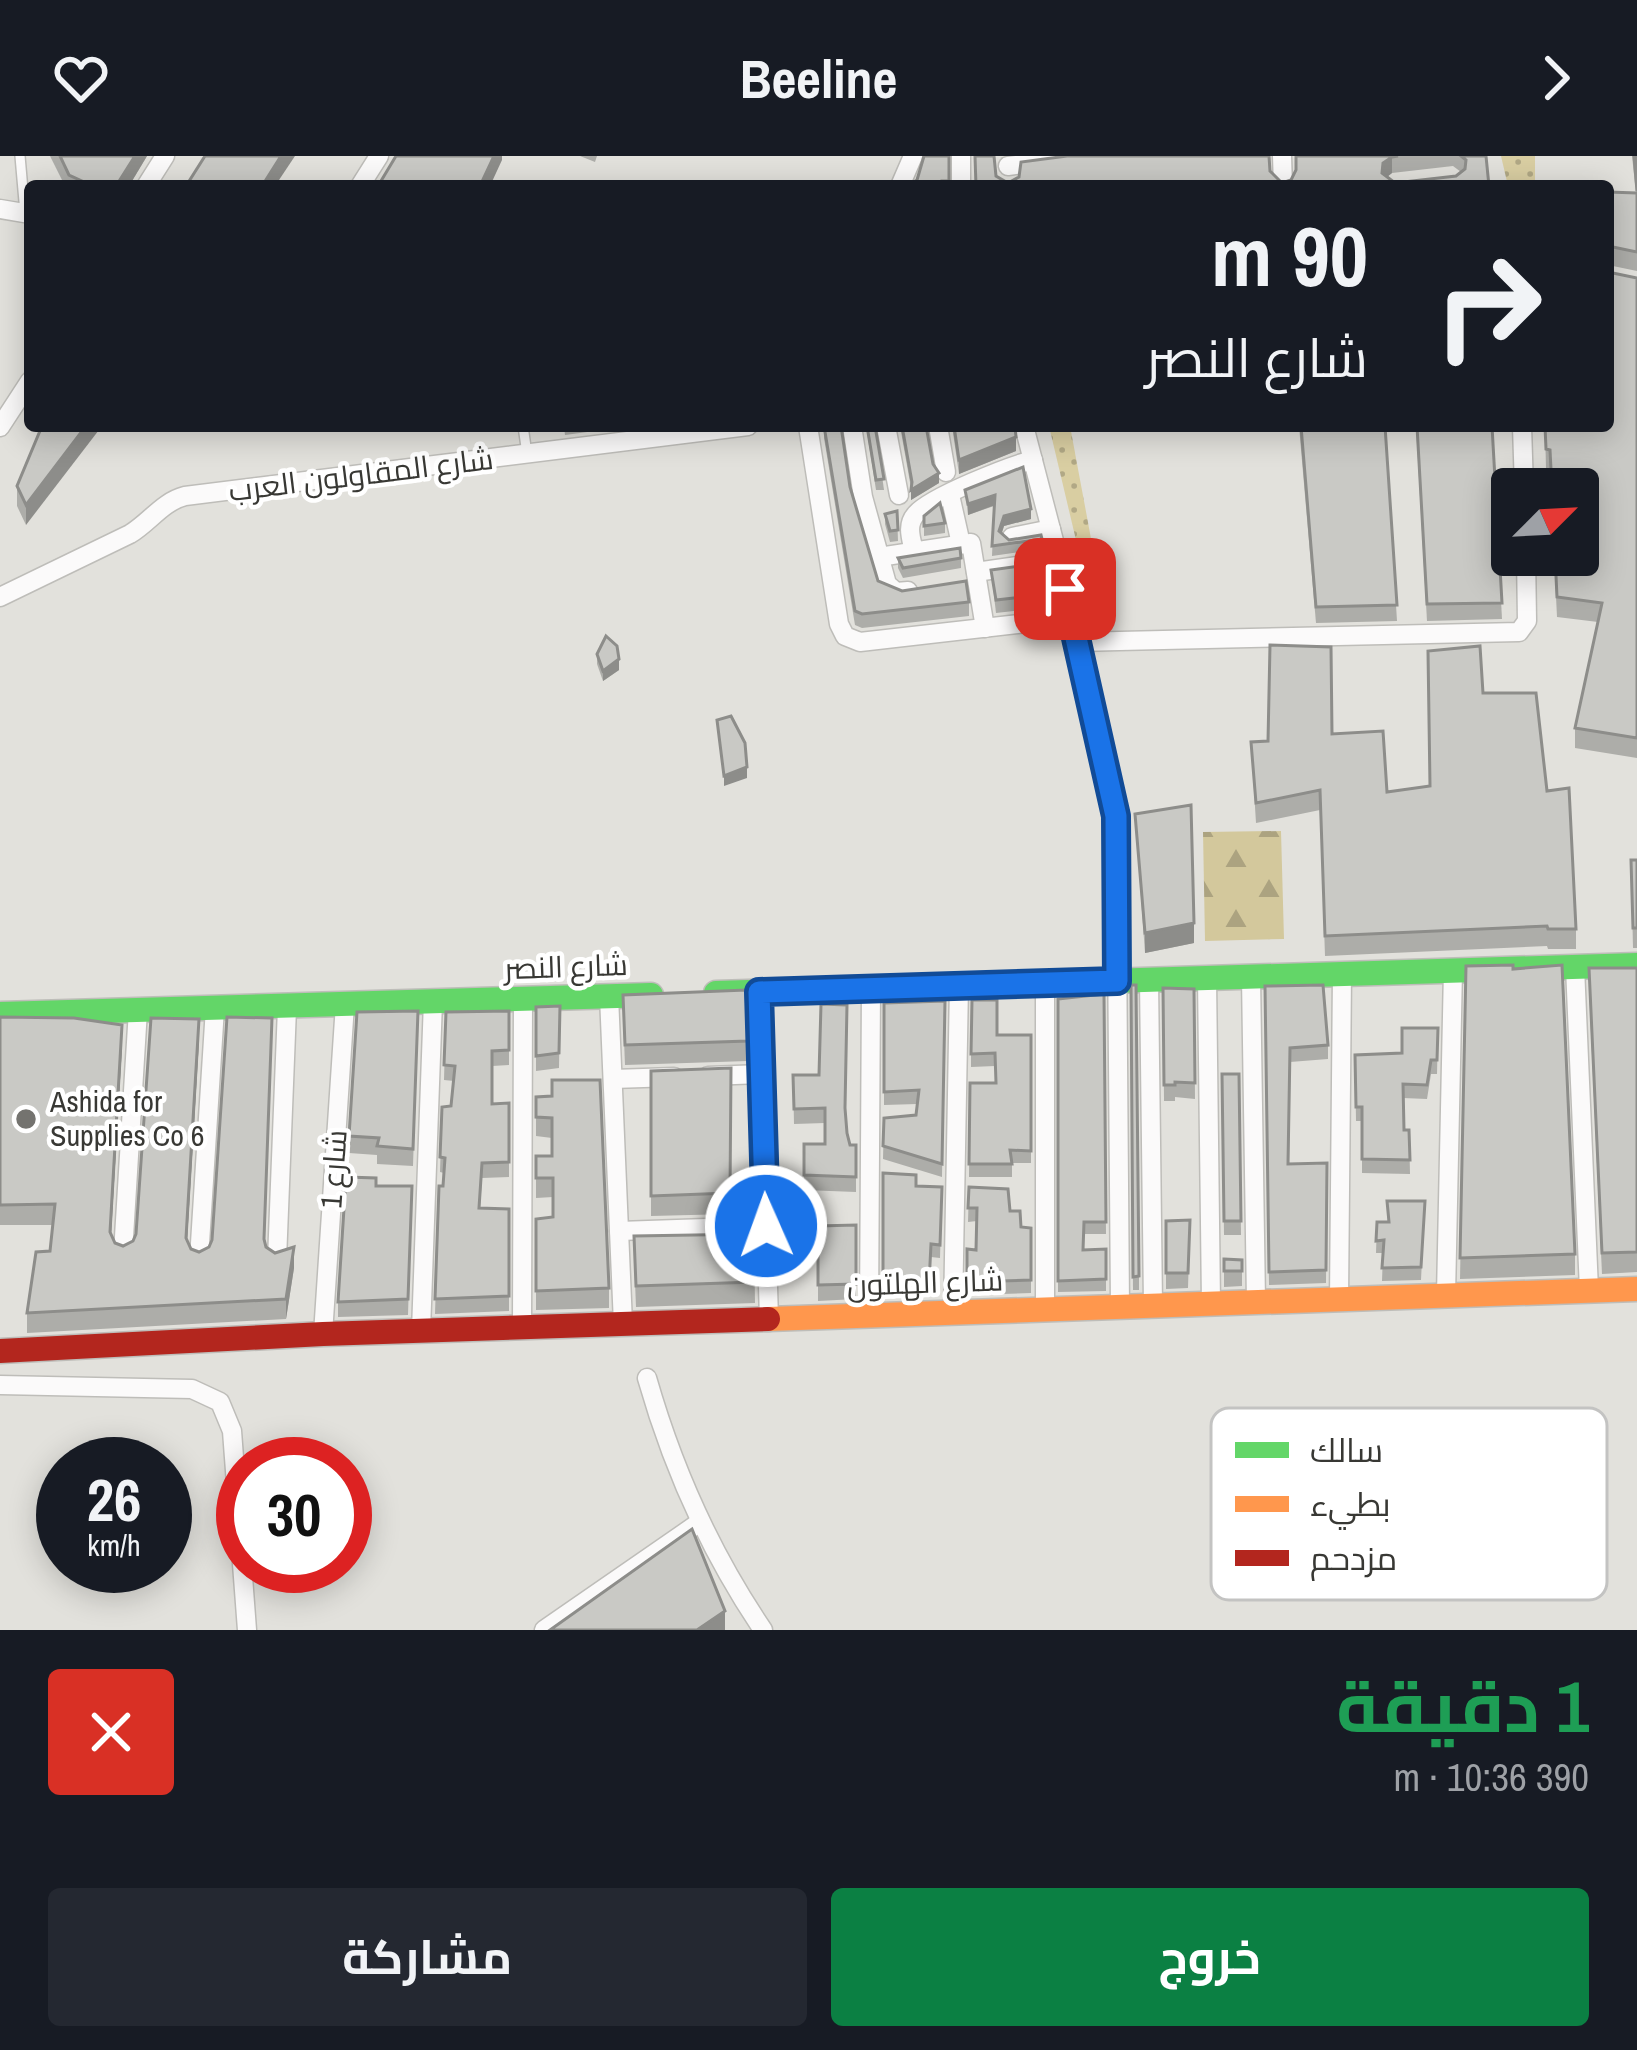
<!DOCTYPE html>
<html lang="ar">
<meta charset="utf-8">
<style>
body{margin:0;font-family:"Archivo Narrow",Cairo,sans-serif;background:#242831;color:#f1f3f6;direction:rtl;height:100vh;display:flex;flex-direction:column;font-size:45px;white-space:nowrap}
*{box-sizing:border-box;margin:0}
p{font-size:39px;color:#9ea1a6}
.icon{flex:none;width:66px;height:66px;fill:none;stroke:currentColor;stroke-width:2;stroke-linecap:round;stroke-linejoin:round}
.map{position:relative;height:1474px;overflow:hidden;direction:ltr}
.drawer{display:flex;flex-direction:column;background:#171b24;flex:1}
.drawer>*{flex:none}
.hud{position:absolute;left:24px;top:24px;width:1590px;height:252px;border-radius:12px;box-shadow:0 6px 30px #0003;direction:rtl;background:#171b24;color:#f1f3f6;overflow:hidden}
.needle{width:78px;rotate:66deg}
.fabs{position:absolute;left:1491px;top:312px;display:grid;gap:24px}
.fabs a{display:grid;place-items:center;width:108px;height:108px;border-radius:12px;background:#171b24;box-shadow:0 6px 30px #0003;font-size:60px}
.speed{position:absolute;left:36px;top:1281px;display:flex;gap:24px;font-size:60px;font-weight:700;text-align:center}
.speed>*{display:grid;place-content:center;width:156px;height:156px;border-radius:50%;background:#171b24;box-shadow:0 6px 30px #0003;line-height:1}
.speed small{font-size:30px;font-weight:400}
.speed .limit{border:18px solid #d22;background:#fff;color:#111}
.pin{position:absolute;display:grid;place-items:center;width:102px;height:102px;color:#fff;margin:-51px;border-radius:24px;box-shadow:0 6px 18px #0006}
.me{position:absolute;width:132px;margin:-66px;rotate:358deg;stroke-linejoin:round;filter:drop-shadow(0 0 9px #0008)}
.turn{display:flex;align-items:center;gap:42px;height:252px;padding:0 48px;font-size:54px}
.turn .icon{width:156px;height:156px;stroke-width:2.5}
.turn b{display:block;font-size:84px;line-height:102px}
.round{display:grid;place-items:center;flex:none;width:126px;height:126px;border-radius:12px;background:#242831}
.headline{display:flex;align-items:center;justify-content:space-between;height:204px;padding:0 48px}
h1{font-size:72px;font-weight:700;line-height:90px;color:#1e9e55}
.primary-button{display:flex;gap:24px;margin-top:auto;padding:24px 48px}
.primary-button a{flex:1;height:138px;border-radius:12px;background:#0b8043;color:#fff;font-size:48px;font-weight:700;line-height:138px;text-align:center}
.primary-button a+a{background:#242831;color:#f1f3f6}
header{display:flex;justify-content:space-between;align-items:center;height:156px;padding:0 48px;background:#171b24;font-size:54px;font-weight:700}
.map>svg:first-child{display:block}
</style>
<header><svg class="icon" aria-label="forward" viewBox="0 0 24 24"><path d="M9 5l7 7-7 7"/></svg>Beeline<svg class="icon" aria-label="heart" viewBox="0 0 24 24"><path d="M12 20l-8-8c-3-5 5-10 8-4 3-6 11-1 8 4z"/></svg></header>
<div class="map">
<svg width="1637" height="1474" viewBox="0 0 1637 1474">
<defs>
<pattern id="forest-firs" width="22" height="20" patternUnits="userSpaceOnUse" patternTransform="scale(3)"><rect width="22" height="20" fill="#d3c89c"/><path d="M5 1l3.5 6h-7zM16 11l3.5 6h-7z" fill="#aca380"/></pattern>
<pattern id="park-dots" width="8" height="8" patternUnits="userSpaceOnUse" patternTransform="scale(3)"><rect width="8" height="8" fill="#d9cea2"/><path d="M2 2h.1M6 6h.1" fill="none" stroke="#b1a885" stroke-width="1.8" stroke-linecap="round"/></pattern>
</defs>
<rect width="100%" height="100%" fill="#e2e1dc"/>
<polygon fill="url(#forest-firs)" points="1281,675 1284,783 1205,785 1203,676"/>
<g fill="url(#park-dots)">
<polygon points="1501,0 1535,0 1535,30 1508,30"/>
<polygon points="1049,270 1070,270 1095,404 1080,401"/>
</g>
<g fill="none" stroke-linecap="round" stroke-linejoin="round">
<defs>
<g id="lane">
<polyline points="20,0 25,57"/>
<polyline points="523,270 527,298"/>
</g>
<g id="street">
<polyline points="1282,0 1283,30"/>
<polyline points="1008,10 1088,0"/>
<polyline points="146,30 165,0"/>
<polyline points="360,30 379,0"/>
<polyline points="900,30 913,0"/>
<polyline points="961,30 961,0"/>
<polyline points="0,53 30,58"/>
<polyline points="808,270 839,468 845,480 860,486 1071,462"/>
<polyline points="852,270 863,341 887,428 896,436 908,435"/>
<polyline points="886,270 899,339"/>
<polyline points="938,270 946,316"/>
<polyline points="1024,270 1059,404 1116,660 1120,1151"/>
<polyline points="1522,270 1524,333"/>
<polyline points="0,271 30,225"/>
<polyline points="950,339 961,388"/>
<polyline points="1012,381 1051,373"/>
<path d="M914,395C911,382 906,369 916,358C931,341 1009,310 1033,304"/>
<polyline points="879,401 971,387 985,472"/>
<polyline points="976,416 1059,404"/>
<path d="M0,441L130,378C150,366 162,346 185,340L748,270"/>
<polyline points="1076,486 1519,476 1527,465 1526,399"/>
<polyline points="1575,811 1589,1134"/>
<polyline points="1251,821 1256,1146"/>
<polyline points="1207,822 1211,1148"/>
<polyline points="1149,824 1153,1149"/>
<polyline points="759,836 769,1163"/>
<polyline points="609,840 623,1168"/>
<polyline points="708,920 762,918"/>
<polyline points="613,923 674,921"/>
<polyline points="619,1075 766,1070"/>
<polyline points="123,1097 138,854"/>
<polyline points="199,1103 215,852"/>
<polyline points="277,1104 287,852"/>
<polyline points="1446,1139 1453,814"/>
<polyline points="1339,1143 1342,818"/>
<polyline points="1045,1153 1045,827"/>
<polyline points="953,1156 959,829"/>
<polyline points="869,1159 871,832"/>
<polyline points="522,1171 523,842"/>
<polyline points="421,1175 433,845"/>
<polyline points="323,1178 345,848"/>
<path d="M647,1222C673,1313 710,1396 763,1474"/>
<polyline points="0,1229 192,1233 220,1246 232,1275 247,1474"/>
<polyline points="544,1474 700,1366"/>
</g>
<g id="fast">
<polyline points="716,837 1637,809"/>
<polyline points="0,858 651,839"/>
</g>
<polyline id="slow" points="768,1163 1637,1133"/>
<polyline id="jam" points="0,1195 323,1178 768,1163"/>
</defs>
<use href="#lane" stroke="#bebdb9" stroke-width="12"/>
<use href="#street" stroke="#bebdb9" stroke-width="21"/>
<use href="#fast" stroke="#bebdb9" stroke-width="27"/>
<use href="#slow" stroke="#bebdb9" stroke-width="27"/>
<use href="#jam" stroke="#bebdb9" stroke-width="27"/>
<use href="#lane" stroke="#fbfafa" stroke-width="9"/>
<use href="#street" stroke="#fbfafa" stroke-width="18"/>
<use href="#fast" stroke="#63d668" stroke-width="24"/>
<use href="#slow" stroke="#ff974d" stroke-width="24"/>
<use href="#jam" stroke="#b3261e" stroke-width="24"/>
</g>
<g fill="#adada9" fill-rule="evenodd">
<polygon points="50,0 147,0 129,30 65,30"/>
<polygon points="580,0 597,0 595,6"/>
<path d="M1295,0H1486L1489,30H975L996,20L1008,27L1270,15L1282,27L1291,24L1296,15ZM1453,10L1461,16L1456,20L1395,27L1387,21L1392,17Z"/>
<polygon points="1632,0 1637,0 1637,115 1608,109 1608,36 1636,37"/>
<polygon points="1637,122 1637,602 1575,592 1575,572 1598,466 1557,461 1554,399 1578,399 1578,333 1551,333 1550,313 1546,313 1545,270"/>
<polygon points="42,270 26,369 17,350 17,330"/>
<polygon points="564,270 632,270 565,279"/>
<polygon points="824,270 850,331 878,425 902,435 969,446 969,460 862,472 855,469 824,282"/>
<polygon points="866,270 875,270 884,334 876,334"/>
<polygon points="900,270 926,270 933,308 939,327 911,344 911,332"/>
<polygon points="952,270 1015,270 1016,295 959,318"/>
<polygon points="1299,270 1385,270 1397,465 1316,467"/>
<polygon points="1416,270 1492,270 1502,463 1427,465"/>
<polygon points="965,334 1031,363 1004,370 1002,377 1009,384 1042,383 1042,393 992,400 994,350 968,359"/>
<polygon points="897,355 898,385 890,386 885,368 885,358"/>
<polygon points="924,360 945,367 945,377 924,380"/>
<polygon points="898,402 961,402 961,412 903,422 898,412"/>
<polygon points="991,414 1055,437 1055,450 996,457"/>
<polygon points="597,498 619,514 603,525 597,508"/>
<polygon points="1483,537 1547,635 1576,773 1576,793 1548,793 1547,790 1325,800 1320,654 1256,667 1251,586 1387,636 1430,630"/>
<polygon points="1135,658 1194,787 1145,797"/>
<polygon points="1631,704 1637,704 1637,792 1633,792"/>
<polygon points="1466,810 1575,1098 1575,1119 1460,1123"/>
<polygon points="1637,812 1637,1116 1602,1118 1589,833"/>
<polygon points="1131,829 1139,1120 1139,1134 1133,1134"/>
<polygon points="1265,830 1328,889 1328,903 1290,906 1289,1008 1327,1007 1326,1127 1269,1129"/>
<polygon points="1163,832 1194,833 1195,943 1175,941 1175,945 1164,945"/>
<polygon points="746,834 748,905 625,909 623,859"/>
<polygon points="1104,838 1106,1078 1084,1078 1083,1094 1106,1093 1106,1135 1058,1136 1058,843"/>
<polygon points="945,845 942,1021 883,1003 884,962 916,959 917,948 884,949 884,847"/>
<polygon points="560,850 559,912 536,915 536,851"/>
<polygon points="418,855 413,1010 377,1008 377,999 349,997 349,980"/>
<polygon points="509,855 509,909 492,910 492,948 509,947 509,1021 482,1022 480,1052 509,1053 509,1155 435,1158 439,1030 443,1030 444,1017 440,1016 442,951 451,950 454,925 444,924 446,856"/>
<polygon points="0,861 122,890 111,1078 115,1087 123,1090 133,1085 199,884 187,1084 191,1093 199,1096 264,1086 266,1091 294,1112 286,1163 27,1177 27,1157 50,1095 53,1069 0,1069"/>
<polygon points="1438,872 1437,918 1431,918 1427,943 1403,942 1404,974 1409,974 1410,1018 1362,1017 1362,965 1356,965 1355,899 1402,897"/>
<polygon points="997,879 1031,879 1031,1007 1012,1007 1012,1021 969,1021 970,927 995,927 995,910 971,911 971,898"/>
<polygon points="731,912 730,1058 651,1060 651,915"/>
<polygon points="1222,918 1239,918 1241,1079 1224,1079"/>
<polygon points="793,919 845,954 847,977 850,989 856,989 856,1036 804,1034 804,988 825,988 825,967 794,968"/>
<polygon points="552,940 609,1132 609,1152 536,1154 536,1063 553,1061 553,1041 536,1042 536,1000 552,1000 552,982 536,980 536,941"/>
<polygon points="883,1017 916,1030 942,1031 940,1102 931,1101 929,1141 883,1142"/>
<polygon points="376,1030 412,1030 408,1159 338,1161 338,1146"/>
<polygon points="969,1031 1010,1055 1021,1071 1031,1072 1031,1137 967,1139 967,1093 976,1094 977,1065 968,1066"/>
<polygon points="1387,1045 1425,1045 1421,1124 1382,1125 1383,1097 1376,1097 1377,1066 1388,1066"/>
<polygon points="1190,1064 1188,1132 1166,1133 1166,1065"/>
<polygon points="856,1069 856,1143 818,1145 818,1070"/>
<polygon points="754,1078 755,1147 636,1151 634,1100"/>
<polygon points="1224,1103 1242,1104 1242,1130 1224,1131"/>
</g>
<g fill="#8d8d8a">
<polygon points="135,0 147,0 129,30 116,30"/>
<polygon points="281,0 295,0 275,30 262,30"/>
<polygon points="494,0 502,0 502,4 490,30 480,30"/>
<polygon points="1392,1 1392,17 1383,24 1382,30 1383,7"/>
<polygon points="86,270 102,270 26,369 26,349"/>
<polygon points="1016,281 1016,295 959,318 959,304"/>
<polygon points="939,317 939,327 911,344 911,334"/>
<polygon points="995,339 995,349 968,359 968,348"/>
<polygon points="1031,353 1031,363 1004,370 999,385 999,375 1004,360"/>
<polygon points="619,503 619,514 603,525 603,515"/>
<polygon points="747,611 747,622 724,630 724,620"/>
<polygon points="1194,767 1194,787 1145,797 1145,777"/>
<polygon points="199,863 199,884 186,1102 186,1082"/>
<polygon points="122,869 122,890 110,1096 110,1076"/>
<polygon points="294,1091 294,1112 286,1163 286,1143"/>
<polygon points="725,1455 725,1474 697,1474"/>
</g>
<g fill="#c9c9c5" stroke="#8d8d8a" stroke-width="3">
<polygon points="60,0 135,0 116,30 93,30 69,19"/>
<polygon points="205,0 281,0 262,30 186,30"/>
<polygon points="396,0 494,0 480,30 378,30"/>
<polygon points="924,0 949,0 949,25 942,25 942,30 908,30 917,24"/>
<polygon points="975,0 994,0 996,20 1008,27 1019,21 1021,6 1067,0 1269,0 1270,15 1282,27 1291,24 1296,14 1296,0 1398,0 1392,1 1383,7 1382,17 1395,27 1456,20 1465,13 1466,4 1461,0 1486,0 1489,30 976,30"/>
<polygon points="1634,0 1637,0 1637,35"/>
<polygon points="1608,36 1637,37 1637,96 1608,90"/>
<polygon points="1608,116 1637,122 1637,582 1575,572 1602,447 1557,441 1555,399 1578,399 1578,333 1552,333 1550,294 1546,293 1545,270 1608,270"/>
<polygon points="42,270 86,270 26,349 17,330"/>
<polygon points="824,270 841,270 850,331 878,425 902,435 966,425 969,446 862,458 855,455"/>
<polygon points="867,270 875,270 884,323 876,324"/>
<polygon points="902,270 926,270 933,308 939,317 911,334 912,326"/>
<polygon points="954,270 1015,270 1016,281 959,304"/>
<polygon points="1301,270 1385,270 1397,449 1316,451"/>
<polygon points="1417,270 1492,270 1502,447 1427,448"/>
<polygon points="1023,311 1031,353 1004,360 999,375 1009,384 1041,379 1042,383 992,390 995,339 968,348 965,334"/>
<polygon points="940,347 945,367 924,370 924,360"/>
<polygon points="897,355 898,374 890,375 885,358"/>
<polygon points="960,392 961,402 903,412 898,402"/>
<polygon points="1049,406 1055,437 996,444 991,414"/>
<polygon points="606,480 617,490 619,503 603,515 597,498"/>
<polygon points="1270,489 1331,491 1332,578 1383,575 1387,636 1430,630 1428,495 1480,490 1483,537 1536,537 1547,635 1569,632 1576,773 1548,773 1547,770 1325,780 1320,634 1256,647 1251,586 1268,585"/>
<polygon points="731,560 745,587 747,611 724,620 717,564"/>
<polygon points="1191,649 1194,767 1145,777 1135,658"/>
<polygon points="1631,704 1637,704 1637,772 1633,772"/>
<polygon points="1513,809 1513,813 1562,809 1575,1098 1460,1102 1466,810"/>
<polygon points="1589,812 1637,812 1637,1096 1602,1097"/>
<polygon points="1131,829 1136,829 1139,1120 1133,1121"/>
<polygon points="1323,829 1328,889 1290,892 1288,1008 1327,1007 1326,1114 1269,1116 1265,830"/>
<polygon points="1163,832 1194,833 1195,927 1175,926 1175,929 1164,929"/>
<polygon points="746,834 748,885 625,889 623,839"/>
<polygon points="1104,838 1106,1066 1084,1066 1083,1094 1106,1093 1106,1123 1058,1125 1058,843"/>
<polygon points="972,844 997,844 997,879 1031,879 1031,995 1010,994 1012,1008 969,1008 970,927 996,927 995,897 971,898"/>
<polygon points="945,845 942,1008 883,990 884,962 916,959 919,934 884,936 884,847"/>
<polygon points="821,848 847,849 845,952 847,977 850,989 856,989 856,1021 804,1019 804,988 825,988 825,952 794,953 793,919 819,919"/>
<polygon points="560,850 559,897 536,900 536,851"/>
<polygon points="418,855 413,993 377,990 379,982 349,980 357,856"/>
<polygon points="509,855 509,894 492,895 492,948 509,947 509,1006 482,1007 479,1052 509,1053 509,1140 435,1143 439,1030 443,1030 445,1002 440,1001 442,951 451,950 455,910 444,909 446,856"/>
<polygon points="0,861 74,862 122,869 110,1076 115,1087 123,1090 133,1085 136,1078 151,862 199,863 186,1082 191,1093 199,1096 209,1091 212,1084 227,861 272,862 264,1083 266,1091 275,1097 294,1091 286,1143 27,1157 36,1096 50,1095 55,1048 0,1049"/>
<polygon points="1402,872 1438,872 1437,904 1431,904 1427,929 1403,928 1404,974 1409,974 1410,1004 1362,1003 1362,951 1356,951 1355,899 1402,897"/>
<polygon points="731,912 730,1037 651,1040 651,915"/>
<polygon points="1222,918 1239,918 1241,1065 1224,1065"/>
<polygon points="552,924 600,924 609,1132 536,1135 536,1063 553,1061 553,1022 536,1022 536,1000 552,1000 552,962 536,961 536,941 552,940"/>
<polygon points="883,1017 916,1019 916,1030 942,1031 940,1089 931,1088 929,1128 883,1129"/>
<polygon points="346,1021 376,1022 376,1030 412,1030 408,1143 338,1146"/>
<polygon points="969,1031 1008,1033 1010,1055 1020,1055 1021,1071 1031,1072 1031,1124 967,1126 967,1093 976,1094 977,1052 968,1052"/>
<polygon points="1387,1045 1425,1045 1421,1111 1382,1112 1384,1084 1376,1085 1377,1066 1389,1066"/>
<polygon points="1190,1064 1188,1117 1166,1117 1166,1065"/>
<polygon points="856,1069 856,1128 818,1129 818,1070"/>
<polygon points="754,1078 755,1126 636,1130 634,1080"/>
<polygon points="1224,1103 1242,1104 1242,1115 1224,1115"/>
<polygon points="692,1373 725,1455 697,1474 550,1474"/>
</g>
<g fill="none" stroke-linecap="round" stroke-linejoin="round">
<defs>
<polyline id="route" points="766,1070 759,836 1117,825 1116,660 1065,433"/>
</defs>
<use href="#route" stroke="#114b97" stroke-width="30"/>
<use href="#route" stroke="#1a73e8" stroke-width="21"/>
</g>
<circle fill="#74736f" stroke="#fff" stroke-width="4.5" cx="26" cy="963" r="12"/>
<g text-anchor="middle" stroke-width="9" stroke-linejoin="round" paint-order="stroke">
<g font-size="30" fill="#383834" stroke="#fff">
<text transform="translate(361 319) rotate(-7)" y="10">شارع المقاولون العرب</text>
<text transform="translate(566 811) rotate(-2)" y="10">شارع النصر</text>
<text transform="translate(334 1013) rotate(-86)" y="10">شارع 1</text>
<text transform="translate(925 1127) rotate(-2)" y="10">شارع الهلتون</text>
</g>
<g font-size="30" fill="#383834" stroke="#fff" text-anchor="start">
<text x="50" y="956">Ashida for<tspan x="50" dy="34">Supplies Co 6</tspan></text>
</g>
</g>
<rect x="1211" y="1252" width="396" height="192" rx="18" fill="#fff" stroke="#c3c3c2" stroke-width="3"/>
<rect x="1235" y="1286" width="54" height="16" fill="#63d668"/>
<rect x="1235" y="1340" width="54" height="16" fill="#ff974d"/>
<rect x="1235" y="1394" width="54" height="16" fill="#b3261e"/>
<g font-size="33" fill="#383834">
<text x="1310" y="1306">سالك</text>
<text x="1310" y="1360">بطيء</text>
<text x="1310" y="1414">مزدحم</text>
</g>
</svg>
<div class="fabs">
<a><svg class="needle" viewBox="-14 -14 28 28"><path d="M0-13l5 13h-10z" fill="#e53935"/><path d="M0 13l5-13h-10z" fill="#9ea1a6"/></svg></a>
</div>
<div class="speed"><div>26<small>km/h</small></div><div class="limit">30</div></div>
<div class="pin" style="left:1065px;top:433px;background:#d93025"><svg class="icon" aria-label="arrive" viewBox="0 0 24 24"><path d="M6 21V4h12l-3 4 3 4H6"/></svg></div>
<svg class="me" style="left:766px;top:1070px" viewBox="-20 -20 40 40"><circle r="17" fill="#1a73e8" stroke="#fff" stroke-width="3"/><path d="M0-11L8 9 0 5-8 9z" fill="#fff"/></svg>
<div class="hud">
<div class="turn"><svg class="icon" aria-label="right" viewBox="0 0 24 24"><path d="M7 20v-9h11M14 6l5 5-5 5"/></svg><div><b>90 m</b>شارع النصر</div></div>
</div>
</div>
<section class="drawer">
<div class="headline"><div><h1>1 دقيقة</h1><p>390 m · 10:36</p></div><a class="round" style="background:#d93025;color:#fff"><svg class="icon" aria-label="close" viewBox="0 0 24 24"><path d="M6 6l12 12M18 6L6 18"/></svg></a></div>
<div class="primary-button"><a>خروج</a><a>مشاركة</a></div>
</section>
